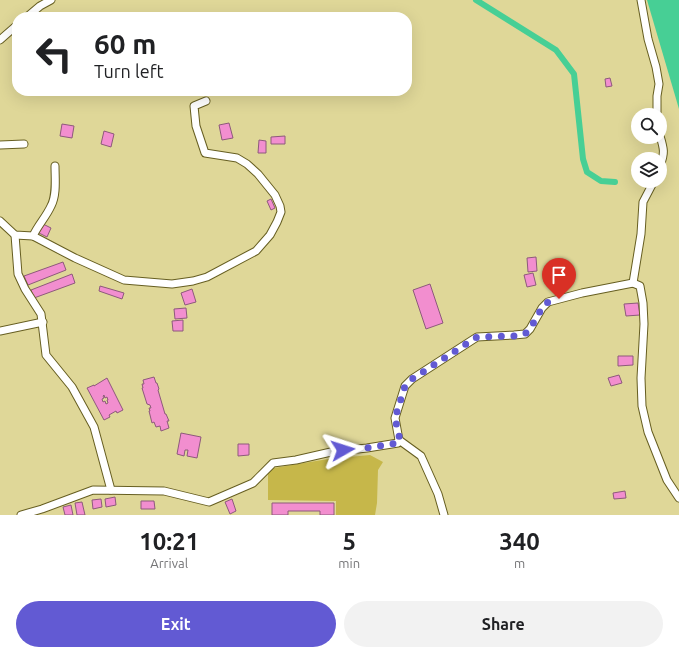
<!DOCTYPE html>
<style>
body{margin:0;font-family:Ubuntu,sans-serif;background:#f2f2f2;color:#202124;height:100vh;display:flex;flex-direction:column;font-size:15px;white-space:nowrap}
*{box-sizing:border-box;margin:0}
p{font-size:13px;color:#757577}
.icon{flex:none;width:22px;height:22px;fill:none;stroke:currentColor;stroke-width:2;stroke-linecap:round;stroke-linejoin:round}
.map{position:relative;height:515px;overflow:hidden}
.side{display:flex;flex-direction:column;background:#fff;flex:1}
.side>*{flex:none}
.guide{position:absolute;left:12px;top:12px;width:400px;height:84px;border-radius:16px;box-shadow:0 4px 16px #0002;background:#fff;color:#202124;overflow:hidden}
.buttons{position:absolute;left:631px;top:108px;display:grid;gap:8px}
.buttons a{display:grid;place-items:center;width:36px;height:36px;border-radius:50%;background:#fff;box-shadow:0 4px 16px #0002;font-size:20px}
.pin{position:absolute;display:grid;place-items:center;width:34px;height:34px;color:#fff;margin:-41px -17px;border-radius:50% 50% 50% 0;rotate:-45deg;box-shadow:0 0 4px #0007}
.pin .icon{rotate:45deg}
.me{position:absolute;width:44px;margin:-22px;rotate:84deg;stroke-linejoin:round;filter:drop-shadow(0 0 3px #0008)}
.turn{display:flex;align-items:center;gap:14px;height:84px;padding:0 16px;font-size:18px}
.turn .icon{width:52px;height:52px;stroke-width:2.5}
.turn b{display:block;font-size:28px;line-height:34px}
.eta{display:flex;justify-content:space-evenly;align-items:center;height:68px;text-align:center}
.eta b{font-size:24px;font-weight:600;line-height:28px}
.button{display:flex;gap:8px;margin-top:auto;padding:8px 16px}
.button a{flex:1;height:46px;border-radius:24px;background:#625ad3;color:#fff;font-size:16px;font-weight:600;line-height:46px;text-align:center}
.button a+a{background:#f2f2f2;color:#202124}
.map>svg:first-child{display:block}
</style>
<div class="map">
<svg width="679" height="515" viewBox="0 0 679 515">
<rect width="100%" height="100%" fill="#dfd798"/>
<polygon fill="#c6b74a" points="370,455 383,462 378,470 377,503 375,515 336,515 336,501 268,500 268,472 274,468 328,459"/>
<polygon fill="#47cf95" points="647,0 679,0 679,109"/>
<g fill="none" stroke-linecap="round" stroke-linejoin="round">
<polyline stroke="#47cf95" stroke-width="6" points="476,0 556,50 574,74 583,159 587,172 601,181 615,182"/>
</g>
<g fill="#f28ecf" stroke="#8d5a7b" fill-rule="evenodd">
<polygon points="610,78 612,86 606,87 605,79"/>
<polygon points="229,123 233,138 222,140 219,125"/>
<polygon points="62,124 74,126 72,138 60,136"/>
<polygon points="104,131 114,134 111,147 101,144"/>
<polygon points="285,136 285,144 271,144 271,137"/>
<polygon points="259,140 266,141 266,153 258,153"/>
<polygon points="271,199 275,208 271,210 267,201"/>
<polygon points="43,224 51,228 47,237 39,233"/>
<polygon points="536,257 537,271 528,272 527,258"/>
<polygon points="63,262 66,270 28,285 24,276"/>
<polygon points="533,273 536,285 527,287 524,275"/>
<polygon points="72,274 75,283 34,298 31,290"/>
<polygon points="430,284 443,323 426,329 413,290"/>
<polygon points="100,286 124,293 122,299 99,291"/>
<polygon points="192,289 196,302 185,305 181,293"/>
<polygon points="638,303 640,315 626,316 624,304"/>
<polygon points="186,308 187,318 175,319 174,309"/>
<polygon points="183,320 183,331 173,331 172,321"/>
<polygon points="618,356 633,356 633,365 618,366"/>
<polygon points="619,375 622,383 611,386 608,378"/>
<polygon points="154,377 156,383 157,383 159,389 158,390 165,414 166,414 169,421 167,421 169,428 161,431 160,426 156,427 154,422 152,423 149,411 150,411 149,408 151,408 150,405 147,404 142,388 143,388 142,384 144,384 143,380"/>
<path d="M107,378L123,410L117,413L116,411L109,415L110,417L104,420L87,388L94,385V386ZM104,395L105,398L107,397L108,400H107L108,403L106,404L105,401L103,402L102,399L104,398L103,396Z"/>
<polygon points="181,433 201,437 197,458 187,456 188,450 185,450 184,456 177,454"/>
<polygon points="238,444 249,444 249,455 238,456"/>
<polygon points="625,491 626,498 614,499 613,493"/>
<polygon points="115,497 116,505 106,507 105,499"/>
<polygon points="101,499 102,507 93,509 92,500"/>
<polygon points="232,499 236,511 230,514 225,502"/>
<polygon points="141,501 154,501 155,509 141,509"/>
<polygon points="82,502 85,515 77,515 75,503"/>
<polygon points="272,503 334,503 334,515 320,515 320,511 288,511 288,515 272,515"/>
<polygon points="71,505 73,515 65,515 63,507"/>
</g>
<g fill="none" stroke-linecap="round" stroke-linejoin="round">
<defs>
<g id="minor">
<polyline points="641,0 648,39 656,67 659,84 657,96 657,115"/>
<polyline points="27,17 40,6 51,0"/>
<polyline points="0,40 17,25"/>
<path d="M660,136C664,149 665,153 660,166"/>
<polyline points="0,145 24,144"/>
<polyline points="0,221 15,235 33,236 75,258 124,280 172,284 193,281 207,277 256,251 270,235 277,222 281,212 280,206 275,195 258,174 247,164 237,158 205,153 196,126 194,106 206,101"/>
<polyline points="15,235 18,274 25,289 41,314 46,355 72,387 94,427 111,490"/>
<path d="M33,236C38,225 46,217 51,206C57,195 55,178 55,166"/>
<polyline points="633,283 641,234 643,202 654,181"/>
<polyline points="0,331 43,322"/>
<polyline points="399,440 421,456 438,494 444,515"/>
<polyline points="21,515 42,509 93,490 164,491 209,502 253,483 273,463 296,460 331,452 367,448 398,443 399,440 395,418 405,386 412,379 477,337 514,335 525,334 530,329 542,308 548,302 582,293 633,283 640,286 643,303 644,324 641,378 642,406 648,432 667,480 679,498"/>
</g>
</defs>
<use href="#minor" stroke="#665e21" stroke-width="9"/>
<use href="#minor" stroke="#fff" stroke-width="7"/>
</g>
<g fill="none" stroke-linecap="round" stroke-linejoin="round">
<polyline stroke="#625ad3" stroke-width="7" stroke-dasharray="0 12.6" points="343,450 367,448 398,443 400,440 395,418 405,386 412,379 477,337 514,336 525,334 530,329 542,308 548,302 559,299"/>
</g>
</svg>
<div class="buttons">
<a><svg class="icon" aria-label="search" viewBox="0 0 24 24"><circle cx="10" cy="10" r="6"/><path d="M15 15l6 6"/></svg></a>
<a><svg class="icon" aria-label="layers" viewBox="0 0 24 24"><path d="M12 4l9 5-9 5-9-5zM3 14l9 5 9-5"/></svg></a>
</div>
<div class="pin" style="left:559px;top:299px;background:#d93025"><svg class="icon" aria-label="arrive" viewBox="0 0 24 24"><path d="M6 21V4h12l-3 4 3 4H6"/></svg></div>
<svg class="me" style="left:343px;top:450px" viewBox="-20 -20 40 40"><path d="M0-17L14 15 0 8-14 15z" fill="#625ad3" stroke="#fff" stroke-width="4"/></svg>
<div class="guide">
<div class="turn"><svg class="icon" aria-label="left" viewBox="0 0 24 24"><path d="M17 20v-9H6M10 6l-5 5 5 5"/></svg><div><b>60 m</b>Turn left</div></div>
</div>
</div>
<section class="side">
<div class="eta">
<div><b>10:21</b><p>Arrival</p></div>
<div><b>5</b><p>min</p></div>
<div><b>340</b><p>m</p></div>
</div>
<div class="button"><a>Exit</a><a>Share</a></div>
</section>
